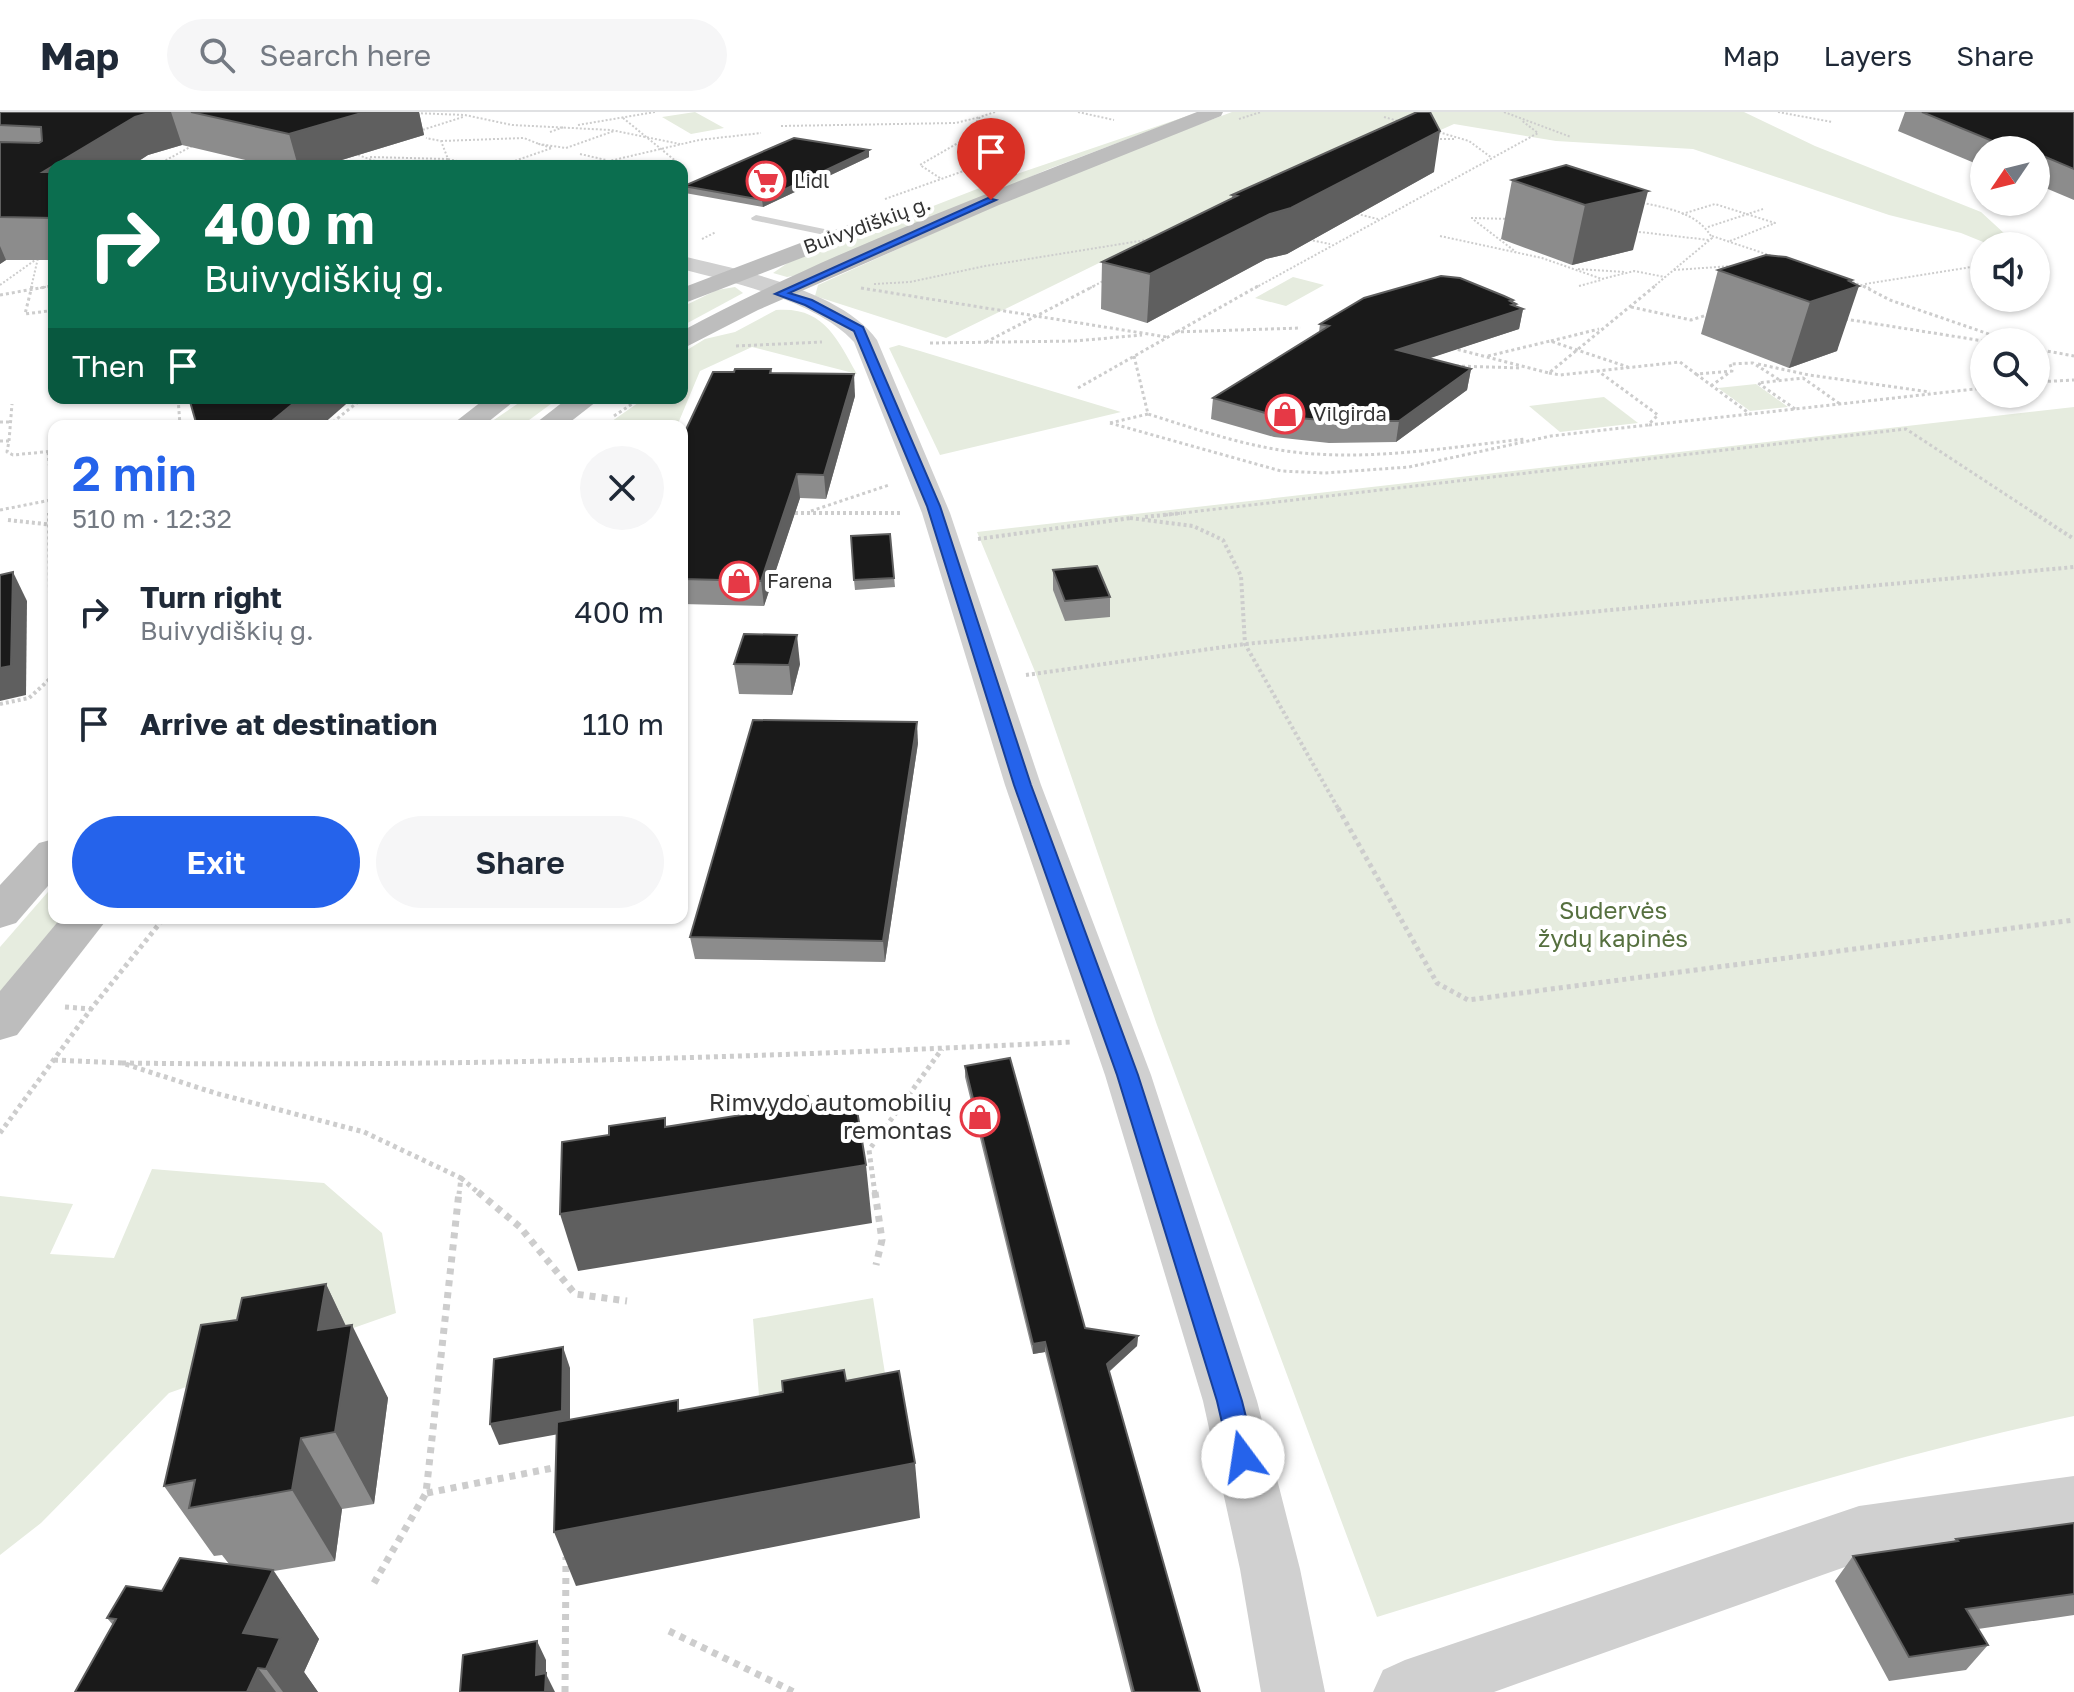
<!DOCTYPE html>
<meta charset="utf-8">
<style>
body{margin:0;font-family:"Golos Text",sans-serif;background:#f6f6f7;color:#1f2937;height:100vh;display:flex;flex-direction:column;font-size:30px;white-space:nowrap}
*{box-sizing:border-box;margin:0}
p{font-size:26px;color:#747a83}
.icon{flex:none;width:44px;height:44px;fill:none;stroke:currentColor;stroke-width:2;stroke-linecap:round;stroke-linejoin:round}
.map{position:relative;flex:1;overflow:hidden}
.details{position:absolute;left:48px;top:308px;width:640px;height:504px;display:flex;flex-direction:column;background:#fff;border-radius:16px;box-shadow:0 2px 6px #0004}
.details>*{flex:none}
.hud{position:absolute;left:48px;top:48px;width:640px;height:244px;border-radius:16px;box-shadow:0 2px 6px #0004;background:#0b6e4f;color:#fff;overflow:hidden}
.needle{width:52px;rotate:235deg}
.tools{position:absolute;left:1970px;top:24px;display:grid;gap:16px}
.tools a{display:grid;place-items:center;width:80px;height:80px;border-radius:50%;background:#fff;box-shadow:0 2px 6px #0004;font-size:40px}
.pin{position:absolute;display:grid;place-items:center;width:68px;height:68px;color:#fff;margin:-82px -34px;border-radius:50% 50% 50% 0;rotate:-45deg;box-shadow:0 0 8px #0007}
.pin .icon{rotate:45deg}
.me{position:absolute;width:88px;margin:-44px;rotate:346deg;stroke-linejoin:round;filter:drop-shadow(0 0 6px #0008)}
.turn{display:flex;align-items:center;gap:28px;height:168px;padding:0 24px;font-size:36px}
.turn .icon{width:104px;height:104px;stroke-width:2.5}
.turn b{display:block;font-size:56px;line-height:68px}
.then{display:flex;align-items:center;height:76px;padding:0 24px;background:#0003;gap:16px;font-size:30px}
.round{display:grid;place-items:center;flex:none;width:84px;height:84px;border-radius:42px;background:#f6f6f7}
.headline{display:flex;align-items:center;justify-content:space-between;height:136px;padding:0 24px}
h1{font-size:48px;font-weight:600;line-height:60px;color:#2563eb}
.action{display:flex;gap:16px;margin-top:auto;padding:16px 24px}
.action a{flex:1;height:92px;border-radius:48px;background:#2563eb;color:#fff;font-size:32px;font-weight:600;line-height:92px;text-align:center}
.action a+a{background:#f6f6f7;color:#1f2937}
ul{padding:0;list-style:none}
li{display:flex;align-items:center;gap:24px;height:112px;padding:0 24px}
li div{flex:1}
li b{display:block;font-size:30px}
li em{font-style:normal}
header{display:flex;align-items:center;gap:48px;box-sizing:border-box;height:112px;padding:0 40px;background:#fff;border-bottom:2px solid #e0e1e3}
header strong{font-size:38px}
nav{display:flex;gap:44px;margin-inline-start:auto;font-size:28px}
.search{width:560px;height:72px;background:#f6f6f7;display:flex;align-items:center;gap:20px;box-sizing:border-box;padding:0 28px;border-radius:44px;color:#747a83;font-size:30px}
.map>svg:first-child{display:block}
</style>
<header>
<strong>Map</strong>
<div class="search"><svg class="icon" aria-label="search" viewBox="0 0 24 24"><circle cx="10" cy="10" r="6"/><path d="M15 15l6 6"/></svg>Search here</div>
<nav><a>Map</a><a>Layers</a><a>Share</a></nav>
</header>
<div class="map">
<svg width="2074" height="1580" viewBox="0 0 2074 1580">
<rect width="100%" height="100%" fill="#fff"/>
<g fill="#e6ecdf">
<polygon points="695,0 724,16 691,22 662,5"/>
<polygon points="1199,0 1046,58 814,160 787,165 773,161 789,150 1008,65"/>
<polygon points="1232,0 1744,0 1815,34 1981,100 2018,134 1993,134 1961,121 1889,103 1693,37 1556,29 1454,12 1291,85 1252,76 946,226 815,184 818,173 1056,66"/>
<polygon points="1293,165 1324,173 1286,194 1255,186"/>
<polygon points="735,175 743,181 682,214 682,195 717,178"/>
<path d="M776,198C824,194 837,227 857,262L752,235L700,259L677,314H605L645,286H682V241L705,227L735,220Z"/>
<polygon points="899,233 920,239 1121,300 940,343 889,236"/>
<polygon points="1756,272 1788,295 1750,299 1718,276"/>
<polygon points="1604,285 1638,311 1560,320 1529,294"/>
<polygon points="526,286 559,286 521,314 485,314"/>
<path d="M2074,295V1304C1838,1355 1608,1435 1377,1505L1157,913L1036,562L977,420Z"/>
<polygon points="54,773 54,806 64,806 0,880 0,835"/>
<polygon points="152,1057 324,1071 382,1121 396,1201 169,1281 41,1411 0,1443 0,1084 73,1092 50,1142 114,1146"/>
<polygon points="873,1186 887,1274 760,1297 753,1207"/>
</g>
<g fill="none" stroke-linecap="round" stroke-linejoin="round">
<g stroke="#cdcdcd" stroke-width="2" stroke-dasharray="2 2" stroke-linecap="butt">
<polyline points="1078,0 1114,8"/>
<polyline points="1504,0 1571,25"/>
<polyline points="1778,0 1832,10"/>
<polyline points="413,1 465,3 512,13 611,18 680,32"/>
<polyline points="1384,5 1402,10"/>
<polyline points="623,6 688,59"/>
<polyline points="1239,7 1261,0"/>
<polyline points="578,13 655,0"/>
<polyline points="781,14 956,11 980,5"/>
<polyline points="419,19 463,5"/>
<polyline points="1435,19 1469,29 1492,46"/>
<polyline points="550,20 564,15"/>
<polyline points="1432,27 1454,27"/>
<polyline points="441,29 524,26 539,32"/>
<polyline points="580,42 606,48"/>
<polyline points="358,43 375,49 361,54"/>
<polyline points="370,45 448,47 441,29 426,26"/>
<polyline points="448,47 479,54"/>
<polyline points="375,49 389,54"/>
<polyline points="227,53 258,50"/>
<polyline points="155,54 194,33"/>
<polyline points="500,54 552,36 539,32 566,36 614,19"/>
<polyline points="588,54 699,28 761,21"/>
<polyline points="940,66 920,53 963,28 980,5 995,0"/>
<polyline points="885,87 972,56 1008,49"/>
<path d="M1639,90C1666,96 1698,100 1712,126L1652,176"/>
<polyline points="1353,101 1378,107"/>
<polyline points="1682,102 1715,92 1775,111 1730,129"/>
<polyline points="1471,106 1510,107"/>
<polyline points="1474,108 1516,140"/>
<polyline points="1708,115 1763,97"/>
<polyline points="1631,119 1709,128"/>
<polyline points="1440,124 1542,146 1602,167 1634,159 1665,165"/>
<polyline points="1712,124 1778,146"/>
<polyline points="702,127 716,120"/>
<polyline points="1305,127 1330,132"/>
<polyline points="1578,157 1624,160"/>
<polyline points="1674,158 1732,154"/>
<polyline points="1849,169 1870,176"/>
<polyline points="874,172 910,170 985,154 1152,127"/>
<polyline points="1865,172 1984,153"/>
<polyline points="0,173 38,146"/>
<polyline points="1579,174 1601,168"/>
<polyline points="31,176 38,146"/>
<polyline points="40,176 54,173"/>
<polyline points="1090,176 1107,167"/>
<polyline points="1255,176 1538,21 1521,8"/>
</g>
<g stroke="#cdcdcd" stroke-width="3" stroke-dasharray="3 3" stroke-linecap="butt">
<polyline points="32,174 25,202 48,199 54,195"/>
<polyline points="1863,174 1890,188 2012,230"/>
<polyline points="861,176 1167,225"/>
<polyline points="0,183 51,174"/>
<polyline points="1631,195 1691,208 1710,202"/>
<polyline points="1845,207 1990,230"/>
<polyline points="1175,220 1301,216"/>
<polyline points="1551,229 1599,217"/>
<polyline points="986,230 1094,174"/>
<polyline points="930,231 1075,229 1142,223"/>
<polyline points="736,234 822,230"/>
<polyline points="1452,236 1549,261 1655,174"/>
<polyline points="2036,237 2074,244"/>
<polyline points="2036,239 2045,256 2036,267"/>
<path d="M1134,244L1148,302C1199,318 1250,336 1303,341C1377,348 1452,335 1525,327"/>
<polyline points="1488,244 1550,229 1628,255"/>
<polyline points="1758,252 1809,263 1930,280"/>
<polyline points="1456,254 1522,256"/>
<polyline points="1549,261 1560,263 1680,250 1696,262 1732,259 1730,252 1753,251 1781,269"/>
<polyline points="1696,262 1750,302 1984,276"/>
<polyline points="2036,270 2074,268"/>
<polyline points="1711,274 1730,260"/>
<polyline points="1078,276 1258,174"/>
<polyline points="1795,297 1758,271 1803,266 1840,292"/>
<polyline points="614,304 641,286"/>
<polyline points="0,310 11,310"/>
<polyline points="1110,311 1281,359 1325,361 1409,355 1551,324 1648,313 1658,303 1598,259"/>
<polyline points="1110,311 1148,302"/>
<polyline points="1649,313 1750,302"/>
<polyline points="173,314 180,313 178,286"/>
<polyline points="328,314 363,286"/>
<polyline points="0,329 9,329 7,340 13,343 54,339"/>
<polyline points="9,329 12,292"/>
<polyline points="48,340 53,388"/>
<polyline points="0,398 51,388 49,403"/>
<polyline points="811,399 889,373"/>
<polyline points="789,401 903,401"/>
<polyline points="1165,403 1906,317 2037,403"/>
</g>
<g stroke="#cdcdcd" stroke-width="4" stroke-dasharray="3 3" stroke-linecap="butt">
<polyline points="789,401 903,401"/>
<polyline points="2034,401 2074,427"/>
<polyline points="1145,405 1182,401"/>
<polyline points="1130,406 1193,414 1223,428 1241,464 1245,532 1339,698"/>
<polyline points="8,408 54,413"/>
<polyline points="978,427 1131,406"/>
<polyline points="1026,563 1245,532 2074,455"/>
<polyline points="54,580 54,651"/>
<polyline points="0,592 29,586 51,566 49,401"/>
</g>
<g stroke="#cdcdcd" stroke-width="5" stroke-dasharray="4 4" stroke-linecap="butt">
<polyline points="1338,696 1437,871 1468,888 2074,808"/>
<polyline points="65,895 91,897"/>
<polyline points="54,948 122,951 215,981 364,1020 461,1066 459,1082"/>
<path d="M122,951C438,955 756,946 1072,930"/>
<polyline points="0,1021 91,897 164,806"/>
<polyline points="461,1066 480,1082"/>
<polyline points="875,1082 869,1038 942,937"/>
</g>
<g stroke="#cdcdcd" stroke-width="7" stroke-dasharray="6 6" stroke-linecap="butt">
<polyline points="478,1080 520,1115 575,1182 627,1189"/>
<polyline points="875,1080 882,1128 876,1153"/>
<polyline points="427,1381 558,1355"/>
<polyline points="374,1471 426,1381 459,1080"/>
<polyline points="669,1519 794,1580"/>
<polyline points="565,1580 566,1445"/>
</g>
<polygon fill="#d0d0d0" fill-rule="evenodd" points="756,103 839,120 844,123 839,126 752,108 751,106"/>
<g fill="#d0d0d0" fill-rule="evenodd">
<path d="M682,144C738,157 843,179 877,228L950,401L1041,673L1151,963L1257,1289L1300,1457L1325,1580H1261L1240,1457L1203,1289L1105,963L1005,673L922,401L854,230C816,189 735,171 682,157Z"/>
<polygon points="2074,1364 2074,1418 1859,1450 1494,1580 1373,1580 1383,1558 1405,1548 1859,1394"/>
</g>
<g fill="#bdbdbd" fill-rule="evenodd">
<path d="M1197,0H1223L1221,4L999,93L758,198L682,237V219C846,131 1024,68 1197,0Z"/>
<polygon points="874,103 885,110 882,115 682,192 682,176"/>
<polygon points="486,286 518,286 483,314 450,314"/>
<polygon points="568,286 601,286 565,314 532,314"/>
<polygon points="54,727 54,767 16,811 0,816 0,773 39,731"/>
<polygon points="61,806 108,806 17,923 0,928 0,879"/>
</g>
</g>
<g fill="#8c8c8c">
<polygon points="0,0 419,0 424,23 322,54 271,54 182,33 148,43 131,54 54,54 54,148 6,148 0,152"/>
<polygon points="1905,0 2074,0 2074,88 2036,72 2036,38 1984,38 1984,55 1898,19"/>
<polygon points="869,38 869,45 763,95 685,81 684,74"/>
<polygon points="1566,53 1633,138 1572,153 1501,127 1512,68"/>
<polygon points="1434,60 1287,142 1266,147 1147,211 1101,197 1102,150 1232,87 1232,83"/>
<polygon points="1718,158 1852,168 1837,239 1789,256 1701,222"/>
<polygon points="1513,188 1513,190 1516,192 1515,194 1523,197 1519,217 1429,246 1471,257 1467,278 1396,330 1329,331 1274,325 1211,307 1213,286 1319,220 1320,212"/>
<polygon points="771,257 772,261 855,284 826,387 800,386 764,494 682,492 682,326 734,260"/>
<polygon points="890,422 895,475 855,478 854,468"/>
<polygon points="1053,458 1110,485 1110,505 1065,509 1053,478"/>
<polygon points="734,552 800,552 792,583 739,582"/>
<polygon points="918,631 885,850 695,847 690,825"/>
<polygon points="965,954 1085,1216 1138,1224 1137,1234 1109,1260 1200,1580 1131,1580 1045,1240 1033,1242 965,965"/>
<polygon points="326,1172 346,1214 388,1286 374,1392 342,1397 335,1449 274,1459 319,1527 304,1560 318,1580 75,1580 113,1513 107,1506 162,1479 229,1452 222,1443 214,1444 164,1374 237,1208"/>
<polygon points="2074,1411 2074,1503 1978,1517 1988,1533 1966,1558 1889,1569 1835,1469 1853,1444 1954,1429 1956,1427"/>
</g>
<g fill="#5f5f5f">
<polygon points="152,0 171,0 182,33 148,43 131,54 54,54 54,88 43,60 135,5"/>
<polygon points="365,0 419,0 424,23 322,54 298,54 289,22"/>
<polygon points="1440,19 1434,60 1287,142 1266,147 1147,211 1150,162"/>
<polygon points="2018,34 2017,38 2006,38 2007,35"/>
<polygon points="869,38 869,45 763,95 762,88"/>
<polygon points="1648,79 1633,138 1572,153 1585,93"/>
<polygon points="0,134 6,148 0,152"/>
<polygon points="1852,168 1849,178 1859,174 1837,239 1789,256 1810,190"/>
<polygon points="1513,188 1512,193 1516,192 1514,200 1523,197 1519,217 1394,258 1397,238"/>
<polygon points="1471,257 1467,278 1396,330 1399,309"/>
<polygon points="854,262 855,284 826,387 824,363"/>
<polygon points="300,286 353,286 321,314 263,314"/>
<polygon points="797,362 800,386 764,494 761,469"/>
<polygon points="13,460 27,489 26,583 0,589 0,556"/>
<polygon points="797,523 800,552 792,583 789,553"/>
<polygon points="917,610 918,631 885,850 883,829"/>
<polygon points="866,1053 872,1111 578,1159 560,1102"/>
<polygon points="326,1172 350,1223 352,1213 388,1286 374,1392 335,1320 318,1218"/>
<polygon points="1138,1224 1137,1234 1106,1262 1107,1252"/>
<polygon points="1045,1230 1045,1240 1033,1242 1033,1232"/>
<polygon points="563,1235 570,1256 570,1320 499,1333 490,1312"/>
<polygon points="301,1326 342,1397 335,1449 292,1378"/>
<polygon points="915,1351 920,1406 576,1474 554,1420"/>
<polygon points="273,1458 319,1527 304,1560 318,1580 283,1580 266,1557 243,1521"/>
<polygon points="537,1529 546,1548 546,1562 555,1580 544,1580 536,1563"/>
<polygon points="258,1556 276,1580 247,1580"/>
</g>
<g fill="#1a1a1a" stroke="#5f5f5f" stroke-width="2">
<polygon points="0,0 152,0 135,5 43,60 54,60 54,106 0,105 0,30 39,31 42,29 41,15 0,13"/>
<polygon points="191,0 365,0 289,22"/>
<polygon points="1417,0 1430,0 1440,19 1291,96 1270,102 1150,162 1102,150 1237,84 1232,83"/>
<polygon points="1922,0 2074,0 2074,57 2036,41 2036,38 2028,38 2018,34 2007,35"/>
<polygon points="794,26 869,38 762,88 684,74"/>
<polygon points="1566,53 1648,79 1585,93 1512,68"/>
<polygon points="1766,143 1786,145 1852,168 1849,169 1859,174 1810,190 1718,158"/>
<polygon points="1441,164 1460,166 1504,184 1513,188 1510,189 1516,192 1512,193 1523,197 1397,238 1471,257 1399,309 1332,309 1276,304 1213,286 1329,214 1320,212 1364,186"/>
<polygon points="735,257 771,257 770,261 854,262 824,363 797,362 761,469 682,467 682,326 713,260 734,260"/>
<polygon points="189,286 300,286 272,309 263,314 197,314"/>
<polygon points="890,422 894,466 854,468 851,424"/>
<polygon points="1097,454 1110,485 1065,489 1053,458"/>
<polygon points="13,460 11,554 0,556 0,463"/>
<polygon points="744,522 797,523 789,553 734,552"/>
<polygon points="753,608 917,610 883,829 690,825"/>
<polygon points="1010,946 1085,1216 1138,1224 1107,1252 1200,1580 1134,1580 1045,1230 1033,1232 965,954"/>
<polygon points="808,984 809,993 855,986 866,1053 560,1102 562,1030 609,1023 609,1014 665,1006 665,1015 754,1001 753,993"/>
<polygon points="326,1172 318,1218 352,1213 335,1320 301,1326 292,1378 189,1396 195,1368 164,1374 201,1213 237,1208 242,1186"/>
<polygon points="563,1235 562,1299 490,1312 494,1247"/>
<polygon points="844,1258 846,1269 899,1259 915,1351 554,1420 557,1310 678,1288 678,1299 783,1280 782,1269"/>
<polygon points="2074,1411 2074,1482 1966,1497 1988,1533 1909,1545 1853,1444 1958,1429 1956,1427"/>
<polygon points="180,1446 273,1458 243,1521 280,1526 266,1557 258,1556 247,1580 75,1580 116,1507 107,1506 126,1474 162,1479"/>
<polygon points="537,1529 536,1563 546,1561 545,1580 460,1580 463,1543"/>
</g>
<polygon fill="#2563eb" stroke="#184099" stroke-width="2" points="988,86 996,88 789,181 812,188 863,215 940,394 1031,673 1138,963 1242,1289 1256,1345 1252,1353 1243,1357 1234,1353 1230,1345 1217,1289 1117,963 1014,673 927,394 854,219 805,193 775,182"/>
<defs>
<symbol id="supermarket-ring" viewBox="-11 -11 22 22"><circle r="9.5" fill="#fff" stroke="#e63946" stroke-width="1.5"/><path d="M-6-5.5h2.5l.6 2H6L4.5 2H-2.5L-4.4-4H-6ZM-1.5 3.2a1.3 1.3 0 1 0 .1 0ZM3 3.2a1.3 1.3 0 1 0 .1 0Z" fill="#e63946"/></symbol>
<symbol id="shop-ring" viewBox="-11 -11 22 22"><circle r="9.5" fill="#fff" stroke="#e63946" stroke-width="1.5"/><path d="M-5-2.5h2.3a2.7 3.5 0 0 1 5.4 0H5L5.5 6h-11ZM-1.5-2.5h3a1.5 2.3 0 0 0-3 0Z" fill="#e63946"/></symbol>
</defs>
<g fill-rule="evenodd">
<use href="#supermarket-ring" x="744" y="47" width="44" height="44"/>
<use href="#shop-ring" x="1263" y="280" width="44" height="44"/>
<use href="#shop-ring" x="717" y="447" width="44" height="44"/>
<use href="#shop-ring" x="958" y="983" width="44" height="44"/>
</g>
<g text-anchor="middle" stroke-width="8" stroke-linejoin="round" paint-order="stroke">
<g font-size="20" fill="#333" stroke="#fff" text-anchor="start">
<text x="794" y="76">Lidl</text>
<text x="1313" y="309">Vilgirda</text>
<text x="767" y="476">Farena</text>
</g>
<g font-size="20" fill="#333" stroke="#fff">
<text transform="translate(867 113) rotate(-20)" y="7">Buivydiškių g.</text>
</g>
<g font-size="24" fill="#56703f" stroke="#fff">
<text x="1613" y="807">Sudervės<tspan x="1613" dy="28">žydų kapinės</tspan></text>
</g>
<g font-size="24" fill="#333" stroke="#fff" text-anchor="end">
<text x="952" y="999">Rimvydo automobilių<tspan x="952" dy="28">remontas</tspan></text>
</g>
</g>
</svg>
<div class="tools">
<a><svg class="needle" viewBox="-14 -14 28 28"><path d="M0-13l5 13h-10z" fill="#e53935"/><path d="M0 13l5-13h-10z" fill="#747a83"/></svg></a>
<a><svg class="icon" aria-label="sound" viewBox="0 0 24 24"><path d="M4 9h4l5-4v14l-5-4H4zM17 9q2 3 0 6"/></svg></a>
<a><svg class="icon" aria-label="search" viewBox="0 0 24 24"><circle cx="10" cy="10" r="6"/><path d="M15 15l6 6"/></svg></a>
</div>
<div class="pin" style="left:991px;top:88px;background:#d93025"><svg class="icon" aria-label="arrive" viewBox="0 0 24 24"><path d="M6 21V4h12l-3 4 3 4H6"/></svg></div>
<svg class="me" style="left:1243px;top:1345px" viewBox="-20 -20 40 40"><circle r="19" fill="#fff"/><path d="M0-13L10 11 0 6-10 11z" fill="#2563eb"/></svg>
<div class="hud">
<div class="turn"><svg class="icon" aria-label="right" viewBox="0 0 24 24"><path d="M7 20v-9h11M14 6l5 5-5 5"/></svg><div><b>400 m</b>Buivydiškių g.</div></div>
<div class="then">Then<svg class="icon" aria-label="arrive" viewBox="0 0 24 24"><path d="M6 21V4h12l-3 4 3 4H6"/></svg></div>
</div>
<section class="details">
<div class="headline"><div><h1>2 min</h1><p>510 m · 12:32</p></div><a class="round"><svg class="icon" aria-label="close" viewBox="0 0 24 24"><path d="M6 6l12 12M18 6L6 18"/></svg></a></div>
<ul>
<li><svg class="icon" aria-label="right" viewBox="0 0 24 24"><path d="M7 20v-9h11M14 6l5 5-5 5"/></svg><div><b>Turn right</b><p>Buivydiškių g.</p></div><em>400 m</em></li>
<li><svg class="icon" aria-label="arrive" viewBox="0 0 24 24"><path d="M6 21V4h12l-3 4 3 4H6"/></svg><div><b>Arrive at destination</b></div><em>110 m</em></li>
</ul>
<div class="action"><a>Exit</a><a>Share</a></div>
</section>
</div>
